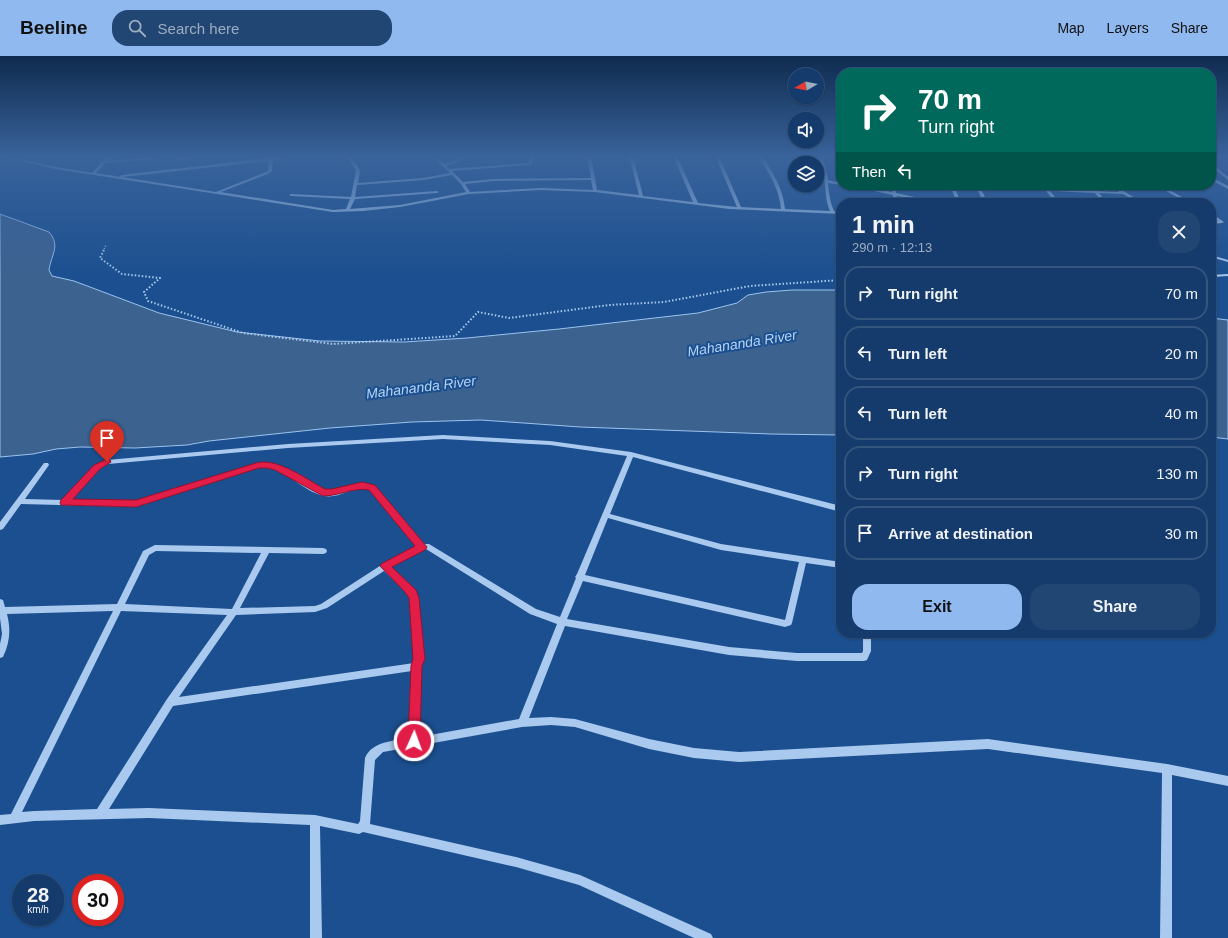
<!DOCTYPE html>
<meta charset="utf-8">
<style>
body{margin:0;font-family:Helvetica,sans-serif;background:#214673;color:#f1f3f6;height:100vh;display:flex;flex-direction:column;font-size:15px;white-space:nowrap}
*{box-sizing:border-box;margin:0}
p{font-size:13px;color:#9dadc1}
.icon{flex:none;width:22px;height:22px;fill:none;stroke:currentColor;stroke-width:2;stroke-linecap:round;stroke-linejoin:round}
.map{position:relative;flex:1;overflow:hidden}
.side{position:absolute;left:836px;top:142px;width:380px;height:440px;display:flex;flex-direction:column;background:#143b6b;border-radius:16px;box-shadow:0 1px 3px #0004,0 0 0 1px #33557e}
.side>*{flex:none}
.banner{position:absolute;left:836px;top:12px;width:380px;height:122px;border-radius:16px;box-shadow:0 1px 3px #0004,0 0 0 1px #33557e;background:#00695c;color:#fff;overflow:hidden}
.needle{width:26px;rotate:260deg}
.controls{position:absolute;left:788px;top:12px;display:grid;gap:8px}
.controls a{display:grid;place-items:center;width:36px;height:36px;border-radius:50%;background:#143b6b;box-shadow:0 1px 3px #0004,0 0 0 1px #33557e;font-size:20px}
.speed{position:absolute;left:12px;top:818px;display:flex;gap:8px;font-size:20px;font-weight:700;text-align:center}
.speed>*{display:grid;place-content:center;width:52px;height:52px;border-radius:50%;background:#143b6b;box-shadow:0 1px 3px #0004,0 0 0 1px #33557e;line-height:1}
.speed small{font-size:10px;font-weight:400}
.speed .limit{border:6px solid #d22;background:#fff;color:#111}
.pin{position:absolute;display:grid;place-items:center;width:34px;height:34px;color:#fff;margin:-41px -17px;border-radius:50% 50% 50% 0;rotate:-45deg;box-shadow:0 0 4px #0007}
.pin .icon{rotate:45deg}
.me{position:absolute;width:44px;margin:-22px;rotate:2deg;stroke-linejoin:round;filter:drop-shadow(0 0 3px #0008)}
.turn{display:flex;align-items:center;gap:14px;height:84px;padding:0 16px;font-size:18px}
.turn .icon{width:52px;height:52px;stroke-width:2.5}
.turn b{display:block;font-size:28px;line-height:34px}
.then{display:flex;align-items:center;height:38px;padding:0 16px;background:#0003;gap:8px;font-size:15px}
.round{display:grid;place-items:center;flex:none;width:42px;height:42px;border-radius:16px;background:#214673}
.headline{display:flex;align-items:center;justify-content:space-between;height:68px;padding:0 16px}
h1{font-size:24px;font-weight:700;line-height:30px}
.action{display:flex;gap:8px;margin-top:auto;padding:8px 16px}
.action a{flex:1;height:46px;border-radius:16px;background:#90b9f0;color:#111;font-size:16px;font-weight:700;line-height:46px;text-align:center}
.action a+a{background:#214673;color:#f1f3f6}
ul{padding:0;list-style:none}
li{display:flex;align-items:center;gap:12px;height:54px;margin:0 8px 6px;padding:0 8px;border:2px solid #33557e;border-radius:16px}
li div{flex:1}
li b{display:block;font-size:15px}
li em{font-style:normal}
header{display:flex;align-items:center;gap:24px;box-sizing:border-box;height:56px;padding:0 20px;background:#90b9f0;color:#111}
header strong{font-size:19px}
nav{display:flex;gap:22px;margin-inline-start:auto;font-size:14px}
.search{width:280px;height:36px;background:#214673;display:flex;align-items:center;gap:10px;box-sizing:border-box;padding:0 14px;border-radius:16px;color:#9dadc1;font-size:15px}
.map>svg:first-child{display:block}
</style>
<header>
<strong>Beeline</strong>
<div class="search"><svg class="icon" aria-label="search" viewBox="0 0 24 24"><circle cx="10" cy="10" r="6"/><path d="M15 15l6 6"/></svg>Search here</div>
<nav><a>Map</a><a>Layers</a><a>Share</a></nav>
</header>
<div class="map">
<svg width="1228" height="882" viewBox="0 0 1228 882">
<rect width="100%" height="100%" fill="#1b4f8f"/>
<g fill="#3c6290" stroke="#9cc4f0">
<path d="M0,158L49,176C61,190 51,199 49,214L52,220L74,225L159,257L237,276L320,285L404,286L467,282L559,273L698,257L737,247L748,239L766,236L792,234H841V379L771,378L580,371L481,364L412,366L330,372L209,385L187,389L135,392L80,391L56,393L33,398L0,401Z"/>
<polygon points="1211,262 1228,264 1228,383 1211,381"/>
</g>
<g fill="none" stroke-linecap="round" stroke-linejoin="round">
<polyline stroke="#a9c9ee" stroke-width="1.5" stroke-dasharray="1 1.5" stroke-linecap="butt" points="103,195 106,189"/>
<polyline stroke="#a9c9ee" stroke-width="2" stroke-dasharray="1.5 2" stroke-linecap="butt" points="104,194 100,202 122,218 160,222 144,236 148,245 243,277 333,288 455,280 478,256 509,262 609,249 664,246 750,230 841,224"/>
<g fill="#a9c9ee" fill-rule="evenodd">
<path d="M1,100H6L56,111L92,117L108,100H112L108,105L171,100C184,103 198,99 211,100L180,104L171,102L105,107L96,117L121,121L120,120L122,119L269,102V100H273V102L303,100L301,101L273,104L272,115L268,118L221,136L333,154L346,153L350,143L291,140L289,139L291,138L351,141L356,114L346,100H350L360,114L358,127L423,122L450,117L432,100H436L444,108L457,104L459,100H463L459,106L446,110L449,113L528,107L530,100H534L532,108L530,109L452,115L463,126L494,123L591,122L587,100H591L597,134L639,139L629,100H633L643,140L693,146L673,100H677L698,147L737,151L715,100H719L741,151L781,153C779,132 769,117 758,100H762C773,117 783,132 785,153L830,155C825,144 826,133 824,121C823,113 818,108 820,100H824C823,109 827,115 828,124L841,127L842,129L828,127C829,137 830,146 834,155L841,156V158L729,153L595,136L541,134L469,138L400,151L363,155L333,156L56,113ZM269,105L268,115L266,116L216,136L122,121ZM452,119L461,128L466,136L400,149L350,153L355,143L437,137L439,136L437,135L355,141L357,129L423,124ZM591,124L593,134L541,132L470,136L465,128L494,125Z"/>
<polygon points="1211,107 1228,121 1228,124 1211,110"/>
<polygon points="1211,121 1228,130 1228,133 1211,124"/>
<polygon points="846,129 854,129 892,136 892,129 896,129 896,137 944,147 936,147 897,140 897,147 893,147 893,139"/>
<polygon points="950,129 954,129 961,147 957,147"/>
<polygon points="975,129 979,129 988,147 984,147"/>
<polygon points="1041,129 1045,129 1048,133 1119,136 1109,129 1114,129 1143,147 1138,147 1123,138 1099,137 1107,147 1103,147 1095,137 1050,135 1060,147 1056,147"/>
<polygon points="1155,129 1160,129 1193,147 1188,147"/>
<polygon points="1211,158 1212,158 1224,166 1222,167 1211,168 1211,166 1218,165 1211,161"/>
<polygon points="1211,199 1228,204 1228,206 1211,201"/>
<polygon points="1228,218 1228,220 1211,221 1211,219"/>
<path d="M443,379L550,385L631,396L841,450V456L633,401L610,458L721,488L841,506V512L806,507L792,567L791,569L785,571L583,525L567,563L729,591L797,597H862L863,595V577H871V595L867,604L864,605H797L729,599L565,570L529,662L551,661L575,663L649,683L694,692L739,696L988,683L1167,708L1228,720V730L1172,719V882H1160L1162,717L988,693L739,706L694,702L649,693L575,671L551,669L522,671L383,696L375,704L370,768L516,801L580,819L711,878L713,882H694L579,829L516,811L363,776L359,778L320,770L322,882H310V769L149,762L34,765L0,769V759L11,758L113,555L7,558C11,574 10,586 3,601L0,602V588L2,578L0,562V543L3,544L5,551L117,548L143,495L155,489L323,492L326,493L327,495L326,497L323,498L269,497L240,552L315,550L321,548L386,506L417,491L370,433C354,429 340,443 324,440C299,434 288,412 259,411L136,451L21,448L3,473L0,474V466L44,407H48L49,409L25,443L63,444L95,409L107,404L288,388ZM443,383L550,389L627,400L577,518L575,521L576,522L560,561L536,553L429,488H424L374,429C351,423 340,440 318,432C298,421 282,408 259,407L136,445L71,444L99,413L108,408L288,392ZM608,462L721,494L799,506L785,564L585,519ZM426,493L530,558L557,568L519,663L419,681L421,610L423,603L417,537L390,511ZM156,495L261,497L232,553L125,548L149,499ZM384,515L409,538L415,603L414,607L179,641L236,559L315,556L327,552ZM121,555L227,559L167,643L97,753L34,755L22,756ZM412,615L409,682C394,685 372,685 365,702L360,765L358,768L315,759L149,752L109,753L173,650Z"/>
<polygon points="1055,577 1085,577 1086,579 1085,582 1082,583 1059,581 1056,580"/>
</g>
</g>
<linearGradient id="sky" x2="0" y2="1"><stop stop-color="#0f2b4f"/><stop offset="0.45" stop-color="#39639b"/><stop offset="1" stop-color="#39639b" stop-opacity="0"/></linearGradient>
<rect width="1228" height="223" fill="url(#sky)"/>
<path fill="#e11d48" stroke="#92132f" d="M107,403L110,404L111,406L100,413L73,443L136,444L256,407C277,401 306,423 325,433H332L362,426L375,429L427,491L425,494L392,511L416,534L419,542L425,603L422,610L420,685L418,689L414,691L409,689L408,685L411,610L413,603L409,542L404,535L380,510L381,508L415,490L369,434C354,431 339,440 323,440L275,414L267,412H259L136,451L61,449L60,447L61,444L94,409Z"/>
<g text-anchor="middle" stroke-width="4" stroke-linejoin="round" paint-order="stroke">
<g font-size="14" font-style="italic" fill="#b5d3f5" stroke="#1b4f8f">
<text transform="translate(742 287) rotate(-9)" y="5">Mahananda River</text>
<text transform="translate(421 331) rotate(-7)" y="5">Mahananda River</text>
</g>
</g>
</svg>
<div class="controls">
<a><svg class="needle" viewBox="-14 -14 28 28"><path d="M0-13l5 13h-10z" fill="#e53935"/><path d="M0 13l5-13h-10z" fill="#9dadc1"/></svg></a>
<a><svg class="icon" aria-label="sound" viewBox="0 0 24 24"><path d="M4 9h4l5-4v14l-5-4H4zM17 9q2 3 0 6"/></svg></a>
<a><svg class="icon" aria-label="layers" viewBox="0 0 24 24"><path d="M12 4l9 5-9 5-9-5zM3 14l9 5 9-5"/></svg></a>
</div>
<div class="speed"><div>28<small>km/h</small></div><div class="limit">30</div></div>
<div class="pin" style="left:107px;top:406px;background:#d93025"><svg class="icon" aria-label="arrive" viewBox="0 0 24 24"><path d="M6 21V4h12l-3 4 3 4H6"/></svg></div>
<svg class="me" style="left:414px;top:685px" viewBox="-20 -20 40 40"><circle r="17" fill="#e11d48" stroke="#fff" stroke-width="3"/><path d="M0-11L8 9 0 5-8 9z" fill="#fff"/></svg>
<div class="banner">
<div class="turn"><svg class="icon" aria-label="right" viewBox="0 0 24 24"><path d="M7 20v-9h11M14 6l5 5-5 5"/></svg><div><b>70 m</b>Turn right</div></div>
<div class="then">Then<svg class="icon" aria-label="left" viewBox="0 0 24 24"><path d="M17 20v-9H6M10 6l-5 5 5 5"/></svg></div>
</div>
<section class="side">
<div class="headline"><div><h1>1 min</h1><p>290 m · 12:13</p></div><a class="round"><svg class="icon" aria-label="close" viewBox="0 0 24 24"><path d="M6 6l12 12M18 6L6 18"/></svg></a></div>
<ul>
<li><svg class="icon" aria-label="right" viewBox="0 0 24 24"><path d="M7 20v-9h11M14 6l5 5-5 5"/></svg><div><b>Turn right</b></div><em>70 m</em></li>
<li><svg class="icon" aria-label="left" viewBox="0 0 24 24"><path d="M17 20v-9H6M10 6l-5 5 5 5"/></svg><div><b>Turn left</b></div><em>20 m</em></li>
<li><svg class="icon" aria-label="left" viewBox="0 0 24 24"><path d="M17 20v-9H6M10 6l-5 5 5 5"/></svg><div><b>Turn left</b></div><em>40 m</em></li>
<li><svg class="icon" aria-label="right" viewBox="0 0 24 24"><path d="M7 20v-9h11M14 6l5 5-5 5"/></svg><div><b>Turn right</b></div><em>130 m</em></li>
<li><svg class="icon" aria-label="arrive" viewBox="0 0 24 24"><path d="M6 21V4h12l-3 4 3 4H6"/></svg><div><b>Arrive at destination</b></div><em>30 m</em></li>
</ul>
<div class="action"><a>Exit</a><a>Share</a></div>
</section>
</div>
